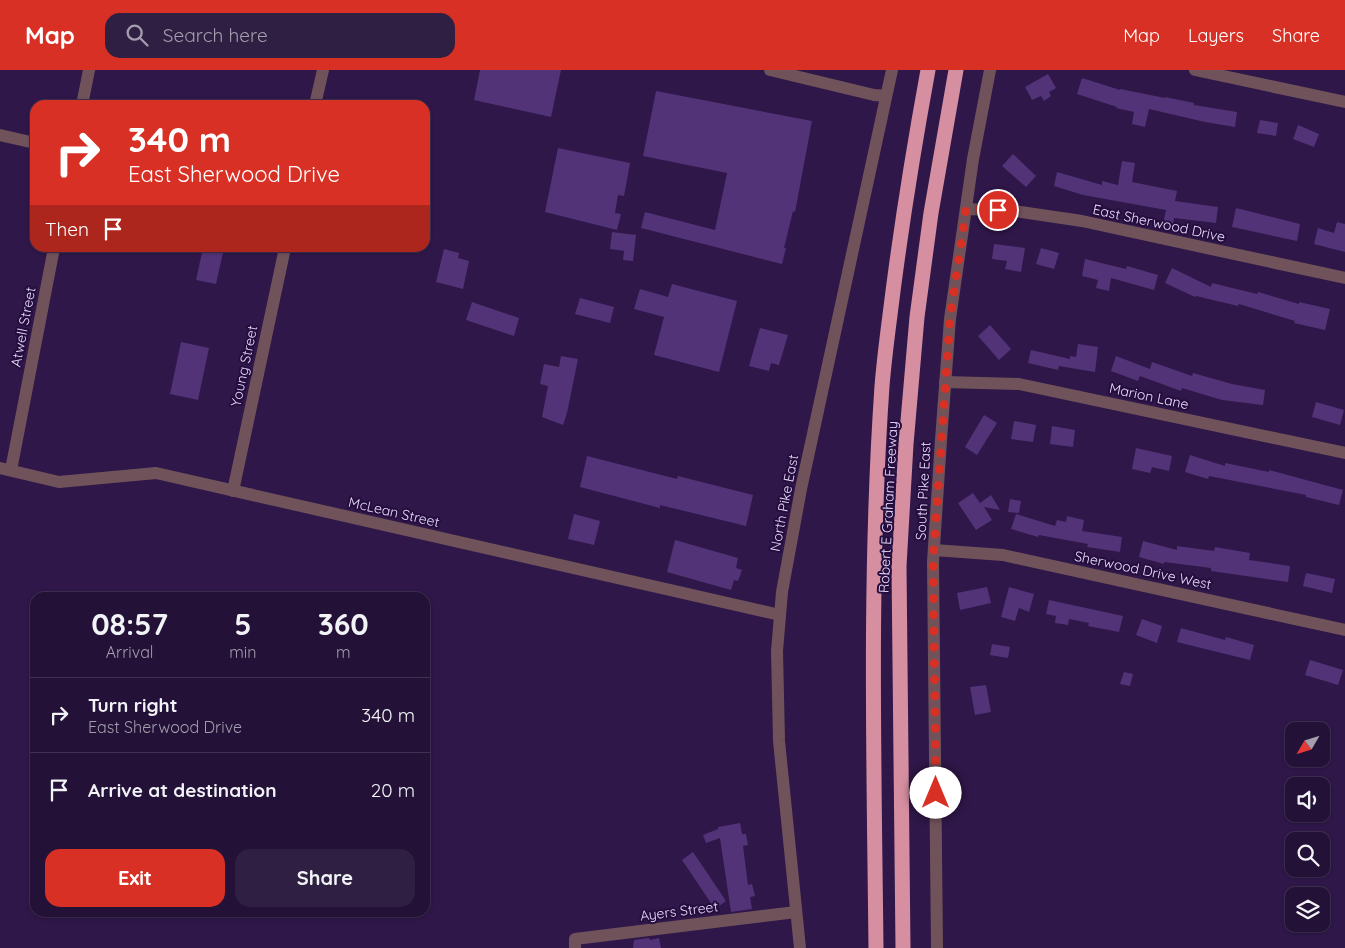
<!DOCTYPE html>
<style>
body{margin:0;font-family:Quicksand,sans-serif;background:#2f1f42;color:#f1f3f6;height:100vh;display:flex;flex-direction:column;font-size:19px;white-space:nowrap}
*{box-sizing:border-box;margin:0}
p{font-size:16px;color:#a39dad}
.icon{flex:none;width:28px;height:28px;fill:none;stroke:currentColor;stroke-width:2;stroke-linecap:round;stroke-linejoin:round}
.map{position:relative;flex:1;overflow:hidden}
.panel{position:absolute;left:30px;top:522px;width:400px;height:325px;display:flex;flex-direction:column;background:#231137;border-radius:15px;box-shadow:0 1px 4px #0004,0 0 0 1px #403152}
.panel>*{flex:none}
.top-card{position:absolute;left:30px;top:30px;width:400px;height:152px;border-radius:15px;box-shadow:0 1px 4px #0004,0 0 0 1px #403152;background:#d93025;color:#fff;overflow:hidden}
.needle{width:32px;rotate:231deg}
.buttons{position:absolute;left:1285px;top:652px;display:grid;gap:10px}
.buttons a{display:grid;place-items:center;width:45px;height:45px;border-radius:10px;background:#231137;box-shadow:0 1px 4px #0004,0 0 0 1px #403152;font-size:25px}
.pin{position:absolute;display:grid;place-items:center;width:42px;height:42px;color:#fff;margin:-21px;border:2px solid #fff;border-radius:50%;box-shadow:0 1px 5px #0007}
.me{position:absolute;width:55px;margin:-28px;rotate:0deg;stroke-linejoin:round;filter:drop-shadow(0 0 4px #0008)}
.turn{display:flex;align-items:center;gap:18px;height:105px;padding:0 15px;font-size:22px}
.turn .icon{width:65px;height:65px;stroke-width:2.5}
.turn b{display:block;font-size:35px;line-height:42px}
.then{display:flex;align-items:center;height:48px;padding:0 15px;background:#0003;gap:10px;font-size:19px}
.eta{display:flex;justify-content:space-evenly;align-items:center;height:85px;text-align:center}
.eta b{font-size:30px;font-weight:700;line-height:35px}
.action{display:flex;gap:10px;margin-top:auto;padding:10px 15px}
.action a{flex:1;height:58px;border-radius:15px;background:#d93025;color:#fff;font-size:20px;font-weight:700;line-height:58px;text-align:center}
.action a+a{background:#2f1f42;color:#f1f3f6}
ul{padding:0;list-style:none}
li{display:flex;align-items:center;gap:15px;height:75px;padding:0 15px;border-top:1px solid #403152}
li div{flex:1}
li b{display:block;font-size:19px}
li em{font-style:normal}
header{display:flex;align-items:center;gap:30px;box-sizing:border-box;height:70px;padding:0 25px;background:#d93025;color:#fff}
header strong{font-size:24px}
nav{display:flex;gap:28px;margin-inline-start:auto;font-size:18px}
.search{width:350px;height:45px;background:#2f1f42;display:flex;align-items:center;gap:12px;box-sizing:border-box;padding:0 18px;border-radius:15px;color:#a39dad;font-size:19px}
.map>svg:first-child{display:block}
</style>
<header>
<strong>Map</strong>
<div class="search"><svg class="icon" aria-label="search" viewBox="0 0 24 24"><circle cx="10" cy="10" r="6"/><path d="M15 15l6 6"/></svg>Search here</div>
<nav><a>Map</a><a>Layers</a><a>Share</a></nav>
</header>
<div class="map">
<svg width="1345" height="878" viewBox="0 0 1345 878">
<rect width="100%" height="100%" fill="#2f1749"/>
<g fill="#523377">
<polygon points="480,0 561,0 551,47 474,30"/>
<polygon points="1048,4 1056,18 1049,22 1051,26 1044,31 1041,26 1032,30 1025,17"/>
<polygon points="1082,8 1120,20 1120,19 1165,28 1165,27 1194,33 1194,35 1237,42 1235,57 1205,52 1149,39 1145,57 1132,54 1134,42 1116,38 1117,37 1077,24"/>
<polygon points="656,21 812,51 795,142 793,141 784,178 786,178 782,194 641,158 645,142 715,160 727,103 643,86"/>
<polygon points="1260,50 1278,53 1276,66 1257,63"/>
<polygon points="1298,55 1319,64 1314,77 1293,69"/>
<polygon points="558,78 630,93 624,126 618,125 615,143 621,144 617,160 545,142"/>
<polygon points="1013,84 1036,106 1026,117 1002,96"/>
<polygon points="1122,91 1135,93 1132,112 1177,121 1175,131 1218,137 1216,153 1174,148 1173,156 1163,154 1166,140 1083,125 1054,116 1057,102 1102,115 1102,111 1118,115"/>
<polygon points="1236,138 1300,154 1297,171 1232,157"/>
<polygon points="1337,152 1345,154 1345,182 1314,174 1318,158 1334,163"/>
<polygon points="612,162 636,165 633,191 623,190 624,181 610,179"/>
<polygon points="994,174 1025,178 1021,202 1005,199 1007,191 992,189"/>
<polygon points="203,178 224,178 216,214 196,210"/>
<polygon points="1041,178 1059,183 1054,199 1036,194"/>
<polygon points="444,179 459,183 458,188 469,191 463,219 436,212"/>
<polygon points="1085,189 1126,199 1127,196 1158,205 1154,220 1111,208 1109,221 1096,218 1098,210 1082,206"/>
<polygon points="1172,198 1211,217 1212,213 1257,224 1258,222 1299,234 1299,232 1330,239 1325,260 1294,253 1295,251 1239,234 1238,236 1196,226 1195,227 1165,213"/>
<polygon points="672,214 737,231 719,302 654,285 664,247 634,239 640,219 668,227"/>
<polygon points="580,228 614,237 610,253 575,244"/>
<polygon points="472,232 519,248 514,266 466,250"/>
<polygon points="990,255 1011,279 999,290 978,266"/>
<polygon points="760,258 788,265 779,295 771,293 769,301 749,296"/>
<polygon points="181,272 209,278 198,330 170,324"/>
<polygon points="1078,274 1098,277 1095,302 1059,296 1058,300 1028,293 1031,280 1070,289 1070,286 1076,287"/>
<polygon points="561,286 578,289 567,343 563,355 542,347 548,316 540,314 544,294 559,297"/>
<polygon points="1116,286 1150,299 1152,292 1192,306 1193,303 1232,314 1265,320 1263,335 1222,330 1182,318 1181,321 1140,306 1138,311 1111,301"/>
<polygon points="1316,332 1344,340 1340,355 1312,347"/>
<polygon points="984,345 997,353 977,385 965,377"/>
<polygon points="1014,351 1036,355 1033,372 1011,369"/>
<polygon points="1052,356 1075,360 1073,377 1050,374"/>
<polygon points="1136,378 1172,386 1169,401 1152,397 1150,403 1132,399"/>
<polygon points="1190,385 1225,396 1225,393 1269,402 1269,400 1343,420 1339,435 1306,427 1306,425 1209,406 1208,409 1185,402"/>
<polygon points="587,386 677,409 678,406 753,425 746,456 660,435 660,438 580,417"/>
<polygon points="973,423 980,433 991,425 1000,440 984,437 992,450 976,460 958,433"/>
<polygon points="1010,429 1021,431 1019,443 1008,442"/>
<polygon points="574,444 600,451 594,475 568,469"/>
<polygon points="1016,444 1055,456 1057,450 1066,452 1067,446 1084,450 1082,461 1122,467 1120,482 1087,477 1088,474 1039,465 1038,467 1011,459"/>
<polygon points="675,470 738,488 736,498 742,500 738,511 734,510 731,520 667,502"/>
<polygon points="1143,471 1177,480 1177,476 1214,481 1215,477 1250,483 1249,490 1290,496 1288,512 1211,501 1211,498 1164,492 1164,494 1139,487"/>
<polygon points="1306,503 1335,509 1332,523 1303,516"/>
<polygon points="987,517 991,533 960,540 957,523"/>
<polygon points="1009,517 1034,524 1029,542 1019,538 1015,551 1001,547"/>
<polygon points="1049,530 1123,546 1119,562 1088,556 1089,553 1069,549 1068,555 1055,553 1056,546 1046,544"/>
<polygon points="1142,549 1162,556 1157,573 1136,565"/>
<polygon points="1181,558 1225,570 1226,567 1254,575 1250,590 1177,572"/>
<polygon points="992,574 1010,577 1008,588 990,585"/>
<polygon points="1310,590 1343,600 1338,615 1305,605"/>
<polygon points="1124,602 1133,604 1130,616 1120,614"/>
<polygon points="986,615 991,642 975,645 970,617"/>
<polygon points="740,753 742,764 746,764 748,775 743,776 748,815 752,814 755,826 750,827 752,839 731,842 720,768 706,773 703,765 718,759 718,757"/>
<polygon points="693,782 726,831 715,839 682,790"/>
<polygon points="649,868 650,870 659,868 661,878 633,878 634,870"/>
</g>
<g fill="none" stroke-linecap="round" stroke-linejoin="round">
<g stroke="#70535a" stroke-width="12">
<polyline points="770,0 874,25 886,26"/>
<polyline points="1195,0 1345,32"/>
<polyline points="82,35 89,0"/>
<polyline points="315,35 323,0"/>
<polyline points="0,65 35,73"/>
<polyline points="966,139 1014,141 1082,151 1345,208"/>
<polyline points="945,312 1019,314 1345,383"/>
<polyline points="0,398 59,412 156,403 780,545"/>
<polyline points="11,400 54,178"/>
<polyline points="233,421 285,178"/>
<polyline points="934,480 1003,485 1345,560"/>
<polyline points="575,878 575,869 796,842"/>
<polyline points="937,878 933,492 941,370 950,249 973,89 990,0"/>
</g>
<polyline stroke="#70535a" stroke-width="12" points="800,878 779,671 777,581 782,522 801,419 892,0"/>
<g stroke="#d68fa1" stroke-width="15">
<path d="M876,878C874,691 869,503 882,316C884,292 887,268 890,245C900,163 913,82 928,0"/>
<polyline points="903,878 899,496 906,374 917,247 931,143 956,0"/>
</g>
</g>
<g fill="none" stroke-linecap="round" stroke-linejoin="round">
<polyline stroke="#d93025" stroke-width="9" stroke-dasharray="0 16.2" points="936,723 933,492 950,249 966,139 998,140"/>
</g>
<g text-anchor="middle" stroke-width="4" stroke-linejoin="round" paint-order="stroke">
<g font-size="14" fill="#e8dcfc" stroke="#250d3e">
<text transform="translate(1159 153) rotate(12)" y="5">East Sherwood Drive</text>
<text transform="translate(23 257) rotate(-79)" y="5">Atwell Street</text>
<text transform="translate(244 296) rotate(-78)" y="5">Young Street</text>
<text transform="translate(1149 326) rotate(12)" y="5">Marion Lane</text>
<text transform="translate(923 421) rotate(-87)" y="5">South Pike East</text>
<text transform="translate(784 433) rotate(-79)" y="5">North Pike East</text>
<text transform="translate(888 437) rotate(-87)" y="5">Robert E Graham Freeway</text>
<text transform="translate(394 442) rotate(13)" y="5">McLean Street</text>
<text transform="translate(1143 500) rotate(12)" y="5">Sherwood Drive West</text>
<text transform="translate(679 841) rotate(-7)" y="5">Ayers Street</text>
</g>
</g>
</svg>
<div class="buttons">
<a><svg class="needle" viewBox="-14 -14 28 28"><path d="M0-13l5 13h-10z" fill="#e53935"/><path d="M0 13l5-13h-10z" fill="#a39dad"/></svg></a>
<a><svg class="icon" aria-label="sound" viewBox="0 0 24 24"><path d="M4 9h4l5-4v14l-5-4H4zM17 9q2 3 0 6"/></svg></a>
<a><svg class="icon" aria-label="search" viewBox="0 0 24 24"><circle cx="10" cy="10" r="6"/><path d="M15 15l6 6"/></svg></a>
<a><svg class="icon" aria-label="layers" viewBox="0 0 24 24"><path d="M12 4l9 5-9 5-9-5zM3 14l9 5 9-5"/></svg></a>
</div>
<div class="pin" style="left:998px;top:140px;background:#d93025"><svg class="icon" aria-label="arrive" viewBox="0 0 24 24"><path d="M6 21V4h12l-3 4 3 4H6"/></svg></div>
<svg class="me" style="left:936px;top:723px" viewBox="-20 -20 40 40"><circle r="19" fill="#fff"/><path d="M0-13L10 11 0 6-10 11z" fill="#d93025"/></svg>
<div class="top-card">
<div class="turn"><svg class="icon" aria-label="right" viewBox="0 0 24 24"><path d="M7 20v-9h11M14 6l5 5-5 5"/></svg><div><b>340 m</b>East Sherwood Drive</div></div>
<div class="then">Then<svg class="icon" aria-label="arrive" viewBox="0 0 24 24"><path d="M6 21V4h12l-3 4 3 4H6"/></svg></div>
</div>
<section class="panel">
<div class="eta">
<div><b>08:57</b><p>Arrival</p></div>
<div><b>5</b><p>min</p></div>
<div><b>360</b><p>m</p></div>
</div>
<ul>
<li><svg class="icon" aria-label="right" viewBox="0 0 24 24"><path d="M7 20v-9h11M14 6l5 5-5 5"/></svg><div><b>Turn right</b><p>East Sherwood Drive</p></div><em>340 m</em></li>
<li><svg class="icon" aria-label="arrive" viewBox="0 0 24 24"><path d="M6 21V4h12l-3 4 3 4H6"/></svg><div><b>Arrive at destination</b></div><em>20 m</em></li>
</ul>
<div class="action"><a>Exit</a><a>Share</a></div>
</section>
</div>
